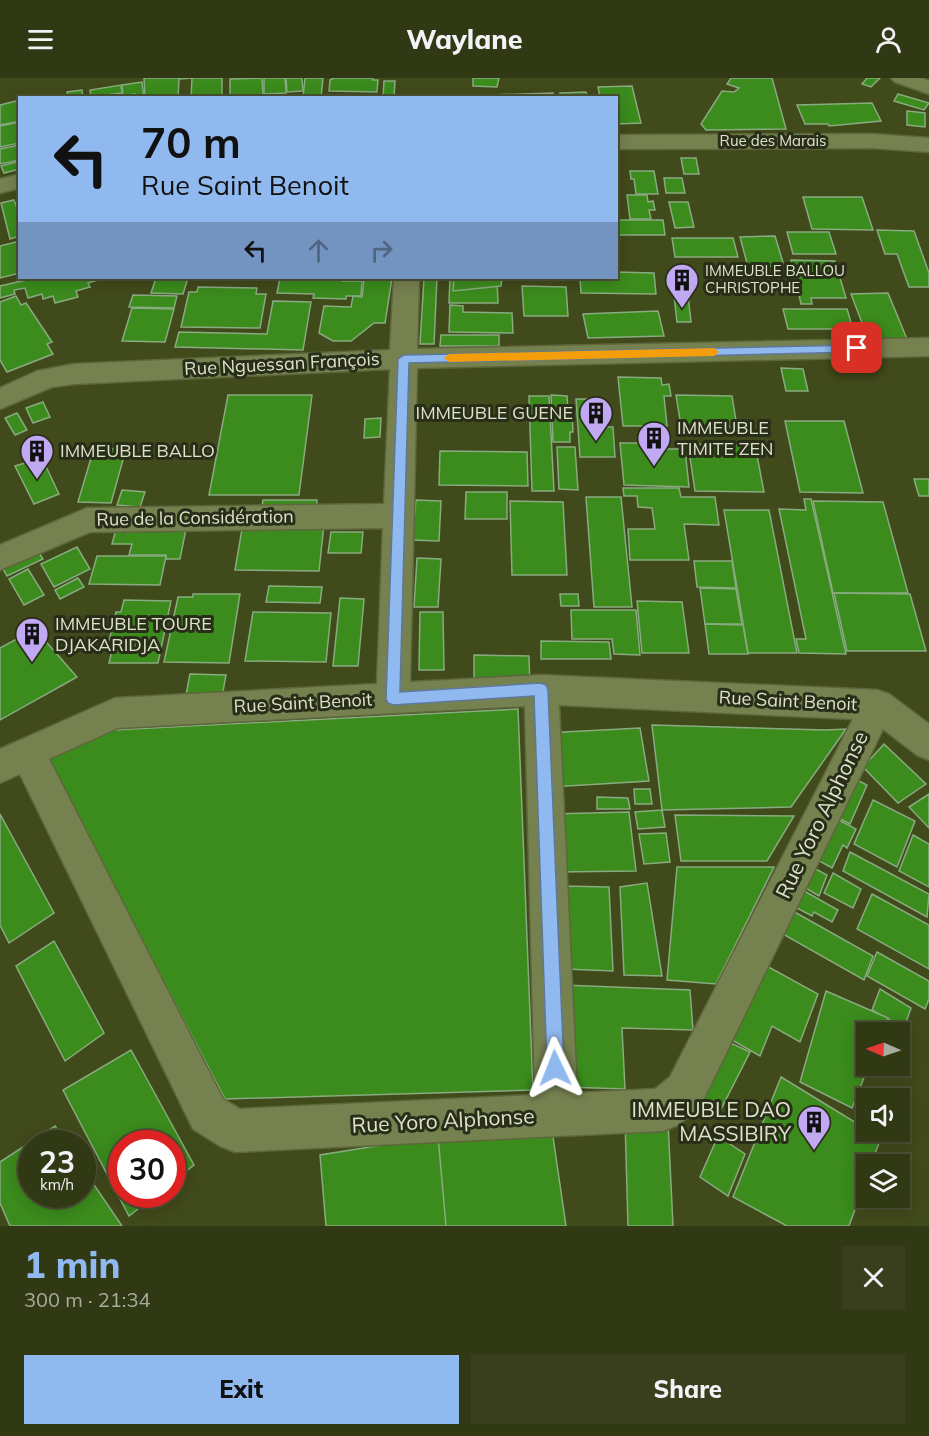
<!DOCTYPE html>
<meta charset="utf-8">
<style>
body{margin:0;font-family:Mulish,sans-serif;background:#393f1d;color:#f1f3f6;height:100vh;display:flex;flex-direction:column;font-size:22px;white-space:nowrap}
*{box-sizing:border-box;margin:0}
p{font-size:20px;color:#a8aca0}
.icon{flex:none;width:33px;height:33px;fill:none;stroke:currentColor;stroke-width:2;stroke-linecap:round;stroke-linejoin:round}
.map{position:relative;height:1148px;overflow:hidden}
.sheet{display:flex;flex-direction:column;background:#313814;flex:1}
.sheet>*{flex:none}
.banner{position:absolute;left:18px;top:18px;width:600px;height:183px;border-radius:0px;box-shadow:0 3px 15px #0003,0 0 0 2px #4c5234;background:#90b9f0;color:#111;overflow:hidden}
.needle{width:39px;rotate:272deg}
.controls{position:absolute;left:856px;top:944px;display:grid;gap:12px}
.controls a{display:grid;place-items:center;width:54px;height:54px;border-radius:0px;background:#313814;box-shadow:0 3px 15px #0003,0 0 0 2px #4c5234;font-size:30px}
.speed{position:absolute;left:18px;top:1052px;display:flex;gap:12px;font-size:30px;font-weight:700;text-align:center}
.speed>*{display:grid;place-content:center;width:78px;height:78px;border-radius:50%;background:#313814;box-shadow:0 3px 15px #0003,0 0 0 2px #4c5234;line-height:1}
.speed small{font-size:15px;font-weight:400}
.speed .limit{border:9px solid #d22;background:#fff;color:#111}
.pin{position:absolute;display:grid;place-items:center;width:51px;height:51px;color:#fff;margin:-26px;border-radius:12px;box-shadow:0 3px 9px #0006}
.me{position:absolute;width:66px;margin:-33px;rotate:358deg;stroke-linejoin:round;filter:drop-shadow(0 0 4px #0008)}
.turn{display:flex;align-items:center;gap:21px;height:126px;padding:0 24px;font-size:27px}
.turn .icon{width:78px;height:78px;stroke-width:2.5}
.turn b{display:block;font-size:42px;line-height:51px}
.lanes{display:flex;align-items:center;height:57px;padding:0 24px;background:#0003;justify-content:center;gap:30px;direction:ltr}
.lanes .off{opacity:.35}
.round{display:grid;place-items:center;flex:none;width:63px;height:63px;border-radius:0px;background:#393f1d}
.overview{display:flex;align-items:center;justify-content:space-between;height:102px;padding:0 24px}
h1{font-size:36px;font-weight:800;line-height:45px;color:#90b9f0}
.primary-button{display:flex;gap:12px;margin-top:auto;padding:12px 24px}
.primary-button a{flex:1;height:69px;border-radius:0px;background:#90b9f0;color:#111;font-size:24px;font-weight:800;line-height:69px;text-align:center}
.primary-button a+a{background:#393f1d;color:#f1f3f6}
header{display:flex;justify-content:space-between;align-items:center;height:78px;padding:0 24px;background:#313814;font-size:27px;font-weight:800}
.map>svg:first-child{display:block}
</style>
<header><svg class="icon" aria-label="menu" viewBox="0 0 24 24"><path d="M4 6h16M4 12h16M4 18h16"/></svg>Waylane<svg class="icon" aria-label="person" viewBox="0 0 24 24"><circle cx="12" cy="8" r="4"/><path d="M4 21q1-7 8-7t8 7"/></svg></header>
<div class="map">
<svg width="929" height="1148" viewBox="0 0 929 1148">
<rect width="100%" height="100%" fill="#414a1a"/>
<g fill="#3b8b1d" stroke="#89ab80" stroke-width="1.5">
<polygon points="144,0 222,0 222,20 191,20 192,0 179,1 178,20 145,20"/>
<polygon points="262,0 263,17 230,19 230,1"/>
<polygon points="264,0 285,0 286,15 264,16"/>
<polygon points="286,0 302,0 303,13 287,14"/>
<polygon points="305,0 323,0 321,20 303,20"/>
<polygon points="334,0 373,0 373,2 378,2 377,14 329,13 330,2"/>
<polygon points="473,0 499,0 497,9 473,8"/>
<polygon points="731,0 772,0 786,51 706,52 701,46 722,13 734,14 739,10 727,6"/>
<polygon points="867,0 880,0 871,9 862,6"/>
<polygon points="384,3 395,3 394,20 383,20"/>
<polygon points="142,4 144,20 135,20 135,16 123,18 122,7"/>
<polygon points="121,7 122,15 91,19 90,12"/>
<polygon points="632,8 641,45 616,46 616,20 600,20 598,9"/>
<polygon points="82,12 83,20 68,20 67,14"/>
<polygon points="586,14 587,20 561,20 560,15"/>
<polygon points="553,15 554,20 490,20 490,17"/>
<polygon points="898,16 929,25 924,32 894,23"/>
<polygon points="20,22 20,43 0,47 0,27"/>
<polygon points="872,25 881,43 829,48 828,46 805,46 797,27"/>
<polygon points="907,33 925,35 925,49 907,47"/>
<polygon points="20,44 20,65 0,69 0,48"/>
<polygon points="20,67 20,82 0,86 0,71"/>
<polygon points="681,80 696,80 699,96 684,96"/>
<polygon points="20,83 20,91 4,95 1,88"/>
<polygon points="630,93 654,93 658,116 636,116 634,101 631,101"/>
<polygon points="664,100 682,100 685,115 666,115"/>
<polygon points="627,117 647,117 648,124 653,123 655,132 649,132 651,141 630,141"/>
<polygon points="803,119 862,119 873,152 812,151"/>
<polygon points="14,122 20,138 20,158 10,161 1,125"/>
<polygon points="669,124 688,124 694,149 675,150"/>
<polygon points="616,142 663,142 665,157 616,157"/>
<polygon points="877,152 914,153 929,195 929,209 909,209 897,176 885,176"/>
<polygon points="787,154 829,154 836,176 793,176"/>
<polygon points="775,158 784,188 748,189 740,159"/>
<polygon points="672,160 733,160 738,179 675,179"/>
<polygon points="20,163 20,195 0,200 0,168"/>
<polygon points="791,182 835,183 846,220 811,220 812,226 801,226"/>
<polygon points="616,194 654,195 656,216 581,215 580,200 616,200"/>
<polygon points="35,200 100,200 101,201 88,205 90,209 76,213 78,219 55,225 53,218 43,221 42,216 28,220 25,210 14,212 15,216 0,220 0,208"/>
<polygon points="156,200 188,200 183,216 151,215"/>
<polygon points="280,200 342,200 342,203 362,203 361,218 346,218 346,221 313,220 314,216 277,215"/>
<polygon points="361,200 392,200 385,245 374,245 351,263 333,263 319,255 324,228 351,229 353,218 362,219 364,202 361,202"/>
<polygon points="424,200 437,200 434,266 420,266"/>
<polygon points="450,200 497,200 498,225 449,225"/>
<polygon points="454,200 502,200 501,208 453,213"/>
<polygon points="522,208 566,209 568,238 524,238"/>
<polygon points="198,209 257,210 256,216 266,216 260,250 181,249 189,214 197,214"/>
<polygon points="888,215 907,261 869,263 851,216"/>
<polygon points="133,217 177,218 174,230 129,229"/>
<polygon points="674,217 688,217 691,244 677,244"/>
<polygon points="16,218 21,227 26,225 52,264 47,266 53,276 7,294 0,282 0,224"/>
<polygon points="273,223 311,224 303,272 175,269 179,254 267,256"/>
<polygon points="450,227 463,228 463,234 512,235 513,255 449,254"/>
<polygon points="132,230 174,231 165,264 122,263"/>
<polygon points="783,231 847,231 853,251 788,251"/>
<polygon points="658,233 664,258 588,260 583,236"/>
<polygon points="441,257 499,257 499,268 440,268"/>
<polygon points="781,290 803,291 808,313 786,313"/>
<polygon points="618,299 661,300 662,307 669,306 671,318 664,318 667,348 623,348"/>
<polygon points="228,317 312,317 299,417 209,417"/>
<polygon points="551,317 567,318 568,333 572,333 573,354 570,354 570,364 553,364"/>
<polygon points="676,317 732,318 737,349 725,349 726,353 688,353 687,349 681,348"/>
<polygon points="529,318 549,318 554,413 532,413"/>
<polygon points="576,321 596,321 598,349 613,349 615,379 580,379"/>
<polygon points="43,324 50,339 33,345 26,330"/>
<polygon points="17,335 27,352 15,357 5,340"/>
<polygon points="381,340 380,359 364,360 365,341"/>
<polygon points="785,343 844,343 863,415 800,414"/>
<polygon points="620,365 657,365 658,371 685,371 689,409 624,407"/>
<polygon points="688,366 755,367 764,414 695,413"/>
<polygon points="557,369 575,369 578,412 559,411"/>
<polygon points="94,370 126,371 111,425 78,424"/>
<polygon points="440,373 527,374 528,408 439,407"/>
<polygon points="42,380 59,416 34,426 15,388"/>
<polygon points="914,401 929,401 929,418 919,418"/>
<polygon points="623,410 679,410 681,419 715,419 719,447 684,446 689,482 630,482 628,451 655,451 652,430 638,429 637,418 624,418"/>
<polygon points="122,412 145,414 140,429 117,427"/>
<polygon points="466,414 507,414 507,441 465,441"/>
<polygon points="586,419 621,419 632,529 594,529"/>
<polygon points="804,421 811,421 846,576 799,575 796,561 806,561 779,431 806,432"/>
<polygon points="263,422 317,422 316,436 261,435"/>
<polygon points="416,422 441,423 439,463 412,462"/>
<polygon points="510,423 563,424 567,497 512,497"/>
<polygon points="813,423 883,424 908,515 833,515"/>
<polygon points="724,432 769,432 797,575 748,575"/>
<polygon points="243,445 324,446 319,493 235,492"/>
<polygon points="116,451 186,451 180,481 166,481 166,477 129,477 132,466 112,466"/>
<polygon points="331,454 363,454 361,475 328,475"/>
<polygon points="77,469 90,491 54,509 41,486"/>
<polygon points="36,470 43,481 7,498 1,487"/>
<polygon points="97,478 166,478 160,507 89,506"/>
<polygon points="417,480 441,481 438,529 414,529"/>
<polygon points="694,483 732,483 736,510 697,509"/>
<polygon points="28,491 44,517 24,527 9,501"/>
<polygon points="78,500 84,509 60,521 55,512"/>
<polygon points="269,508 322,509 320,525 266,524"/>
<polygon points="700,510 736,511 742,546 705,546"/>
<polygon points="834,515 910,516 926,573 847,573"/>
<polygon points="193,516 240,516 229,585 164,584 178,519 193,519"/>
<polygon points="560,516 578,516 579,528 561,528"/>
<polygon points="340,520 364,521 358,588 333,588"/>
<polygon points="124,522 171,523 158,585 109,585 112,572 107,571 116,534 121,534"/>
<polygon points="637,523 682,524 689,575 642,575"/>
<polygon points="571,532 636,532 640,577 614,576 612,561 572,561"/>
<polygon points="253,534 331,535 326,584 245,583"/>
<polygon points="420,534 443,534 444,592 419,592"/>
<polygon points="705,546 743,547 748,576 709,576"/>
<polygon points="35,551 77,599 0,642 0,570"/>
<polygon points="541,563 609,564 611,581 541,581"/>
<polygon points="474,577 529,578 530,610 474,609"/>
<polygon points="190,596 226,597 222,619 186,617"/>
<polygon points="518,631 533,1012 225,1021 47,681 113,652"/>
<polygon points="652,647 825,652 846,651 791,729 662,732"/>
<polygon points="640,650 649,703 551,709 545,655"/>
<polygon points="884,666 926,706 898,725 863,689"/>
<polygon points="849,698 867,707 850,746 831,736"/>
<polygon points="634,711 650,711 652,726 635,726"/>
<polygon points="929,716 929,750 909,729"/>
<polygon points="597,719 628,720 630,731 597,731"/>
<polygon points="873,722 915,743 897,789 854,766"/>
<polygon points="662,732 665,749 638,751 635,734"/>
<polygon points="629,734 636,793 556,794 552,736"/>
<polygon points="0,736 54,835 9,865 0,847"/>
<polygon points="675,737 794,738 767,783 681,783"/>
<polygon points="833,739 856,751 847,770 843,767 832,790 814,780"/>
<polygon points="666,755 670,784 644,786 639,756"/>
<polygon points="913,757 929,766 929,809 899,793"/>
<polygon points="850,774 929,816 927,839 843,793"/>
<polygon points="677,789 774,789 716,906 667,902"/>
<polygon points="812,789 827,797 819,818 802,808"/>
<polygon points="833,795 861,811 853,830 824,815"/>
<polygon points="647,805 662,898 624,897 620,809"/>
<polygon points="563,808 609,809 613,893 565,891"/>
<polygon points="799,810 838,832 832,844 814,834 812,838 791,827"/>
<polygon points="872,816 929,847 929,891 857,851"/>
<polygon points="791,832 873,878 864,902 781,855"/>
<polygon points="54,863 104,955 65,983 16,888"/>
<polygon points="877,874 929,903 929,921 925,931 867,898"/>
<polygon points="754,881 818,916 800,964 772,948 760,978 723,957"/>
<polygon points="562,907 690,912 693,952 622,950 625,1011 564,1009"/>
<polygon points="880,911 911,930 904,950 872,932"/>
<polygon points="826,913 888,940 882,954 867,954 867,987 869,987 852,1030 800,1004"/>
<polygon points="722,961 750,974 718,1037 693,1025"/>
<polygon points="131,972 194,1087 172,1104 172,1065 122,1065 122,1116 157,1116 129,1138 63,1012"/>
<polygon points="781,999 881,1060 871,1086 867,1086 867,1098 849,1148 787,1148 733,1119"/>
<polygon points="550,1038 566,1148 430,1148 418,1049"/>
<polygon points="625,1041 668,1044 673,1148 628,1148"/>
<polygon points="55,1048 66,1065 32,1065 32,1116 82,1116 82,1089 122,1148 10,1148 0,1125 0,1084"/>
<polygon points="438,1058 446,1148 326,1148 320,1077"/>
<polygon points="718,1058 745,1076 728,1118 700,1099"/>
</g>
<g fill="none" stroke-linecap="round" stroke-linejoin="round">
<defs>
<g id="minor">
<polygon points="891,0 922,0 929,3 929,16 895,4"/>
<polygon points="872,56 929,60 929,74 872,70 616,71 616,57"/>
<polygon points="20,96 20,110 0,115 0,101"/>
<path d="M394,200H419L417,271L929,260V278L417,290L410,604L541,597L877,612L889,616L929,646V682L917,677L883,651L700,1029L678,1047L663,1053L235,1074L220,1068L193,1051L20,696L0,705V671L115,620L377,606L383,450L90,454L0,492V467L87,430L384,426L390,291L74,306L52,309L0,331V310L37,293L74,286L390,272ZM559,627L853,641L670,999L655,1011L577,1015ZM525,628L535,1017L240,1031L223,1021L49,681L118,650Z"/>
</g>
</defs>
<use href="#minor" stroke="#5e663c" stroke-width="3"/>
<use href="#minor" fill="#768150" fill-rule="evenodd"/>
</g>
<polygon fill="#90b9f0" stroke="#5e789c" stroke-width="1.5" points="857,267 863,270 857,274 409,285 400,614 541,605 546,607 548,612 564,990 561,996 555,998 549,996 547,990 534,618 393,627 388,625 386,621 398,281 404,277"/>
<polygon fill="#f59e0b" points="714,270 719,274 714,278 449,284 444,280 449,276"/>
<defs>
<symbol id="building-pin" viewBox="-11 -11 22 30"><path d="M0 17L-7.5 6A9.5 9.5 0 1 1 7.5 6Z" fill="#c1a8f3" stroke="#292e19"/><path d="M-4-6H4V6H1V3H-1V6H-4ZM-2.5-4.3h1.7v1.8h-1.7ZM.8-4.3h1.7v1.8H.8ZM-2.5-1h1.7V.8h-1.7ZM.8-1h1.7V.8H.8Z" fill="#111"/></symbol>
</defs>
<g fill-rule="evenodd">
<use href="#building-pin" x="663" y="183" width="38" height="52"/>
<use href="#building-pin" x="577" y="316" width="38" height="52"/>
<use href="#building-pin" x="635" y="341" width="38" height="52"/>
<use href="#building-pin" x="18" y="354" width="38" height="52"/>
<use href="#building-pin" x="13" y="537" width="38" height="52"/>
<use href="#building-pin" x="795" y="1025" width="38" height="52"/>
</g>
<g text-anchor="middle" stroke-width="6" stroke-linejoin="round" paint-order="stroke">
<g font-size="15" fill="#dde3c9" stroke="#292e19">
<text x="773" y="68">Rue des Marais</text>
</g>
<g font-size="15" fill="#dde3c9" stroke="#292e19" text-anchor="start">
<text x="705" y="198">IMMEUBLE BALLOU<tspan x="705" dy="17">CHRISTOPHE</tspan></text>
</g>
<g font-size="18" fill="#dde3c9" stroke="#292e19">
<text transform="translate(282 286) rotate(-3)" y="6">Rue Nguessan François</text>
<text transform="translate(195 440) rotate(-1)" y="6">Rue de la Considération</text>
<text transform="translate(788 623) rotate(3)" y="6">Rue Saint Benoit</text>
<text transform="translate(303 625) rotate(-3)" y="6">Rue Saint Benoit</text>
</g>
<g font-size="18" fill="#dde3c9" stroke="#292e19" text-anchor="start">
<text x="573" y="341" text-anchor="end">IMMEUBLE GUENE</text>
<text x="677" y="356">IMMEUBLE<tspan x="677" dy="21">TIMITE ZEN</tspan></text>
<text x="60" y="379">IMMEUBLE BALLO</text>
<text x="55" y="552">IMMEUBLE TOURE<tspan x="55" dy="21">DJAKARIDJA</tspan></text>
</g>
<g font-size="21" fill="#dde3c9" stroke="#292e19">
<text transform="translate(822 737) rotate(-64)" y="7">Rue Yoro Alphonse</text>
<text transform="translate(443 1043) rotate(-3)" y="7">Rue Yoro Alphonse</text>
</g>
<g font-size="21" fill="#dde3c9" stroke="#292e19" text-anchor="end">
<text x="791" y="1039">IMMEUBLE DAO<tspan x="791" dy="24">MASSIBIRY</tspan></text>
</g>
</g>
</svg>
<div class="controls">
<a><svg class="needle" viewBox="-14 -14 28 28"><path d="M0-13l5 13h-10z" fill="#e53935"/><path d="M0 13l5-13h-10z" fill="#a8aca0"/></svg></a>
<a><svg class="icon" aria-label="sound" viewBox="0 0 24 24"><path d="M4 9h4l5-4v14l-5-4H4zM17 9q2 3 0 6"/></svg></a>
<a><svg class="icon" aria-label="layers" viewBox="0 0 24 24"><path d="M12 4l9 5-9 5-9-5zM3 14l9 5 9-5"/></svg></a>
</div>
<div class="speed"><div>23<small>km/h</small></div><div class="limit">30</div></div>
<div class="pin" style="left:857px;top:270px;background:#d93025"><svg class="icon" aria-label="arrive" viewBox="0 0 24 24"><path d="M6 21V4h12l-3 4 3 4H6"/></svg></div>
<svg class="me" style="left:555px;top:990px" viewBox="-20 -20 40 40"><path d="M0-17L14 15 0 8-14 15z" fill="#90b9f0" stroke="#fff" stroke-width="4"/></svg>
<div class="banner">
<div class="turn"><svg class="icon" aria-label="left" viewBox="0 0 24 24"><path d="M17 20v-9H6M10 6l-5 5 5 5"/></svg><div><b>70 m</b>Rue Saint Benoit</div></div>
<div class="lanes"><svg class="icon" aria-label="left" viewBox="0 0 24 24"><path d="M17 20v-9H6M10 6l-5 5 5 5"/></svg><svg class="icon off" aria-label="ahead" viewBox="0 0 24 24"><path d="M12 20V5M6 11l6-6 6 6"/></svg><svg class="icon off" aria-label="right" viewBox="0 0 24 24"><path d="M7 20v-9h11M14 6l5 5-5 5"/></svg></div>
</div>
</div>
<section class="sheet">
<div class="overview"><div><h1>1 min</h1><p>300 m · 21:34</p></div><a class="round"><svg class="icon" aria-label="close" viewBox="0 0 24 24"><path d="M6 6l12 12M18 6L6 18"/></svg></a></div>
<div class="primary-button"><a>Exit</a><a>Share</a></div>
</section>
